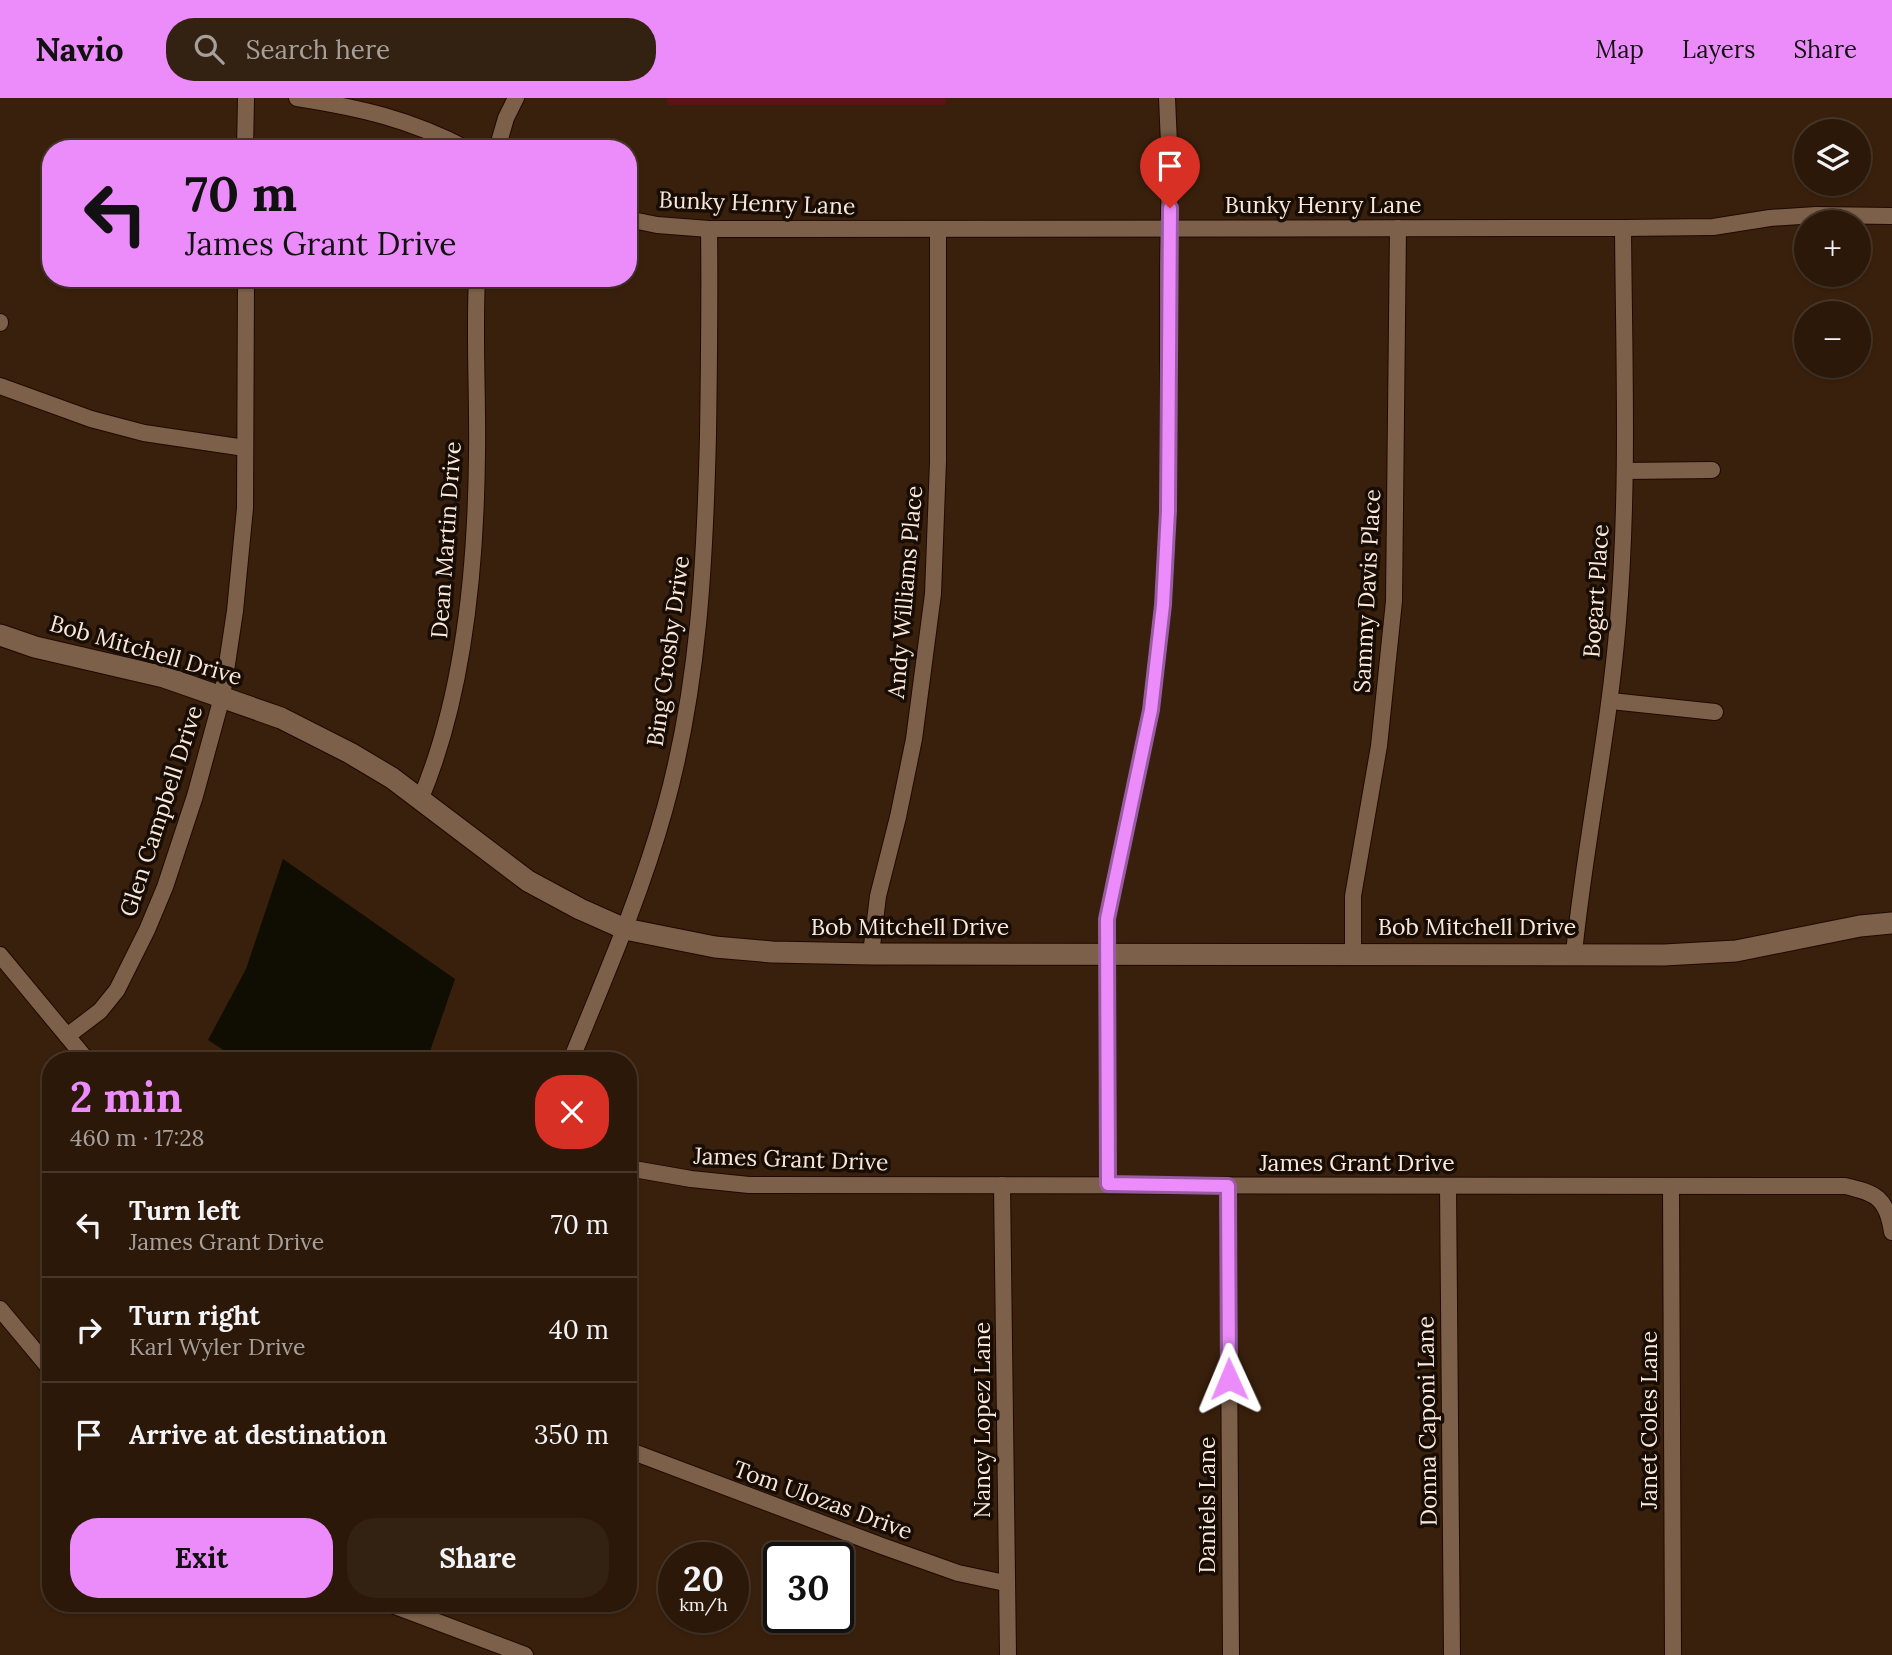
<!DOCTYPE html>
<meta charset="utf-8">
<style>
body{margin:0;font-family:Lora,serif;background:#332112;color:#f1f3f6;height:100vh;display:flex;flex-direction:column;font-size:26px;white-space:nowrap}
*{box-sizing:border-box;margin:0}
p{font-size:23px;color:#a6a09c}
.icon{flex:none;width:38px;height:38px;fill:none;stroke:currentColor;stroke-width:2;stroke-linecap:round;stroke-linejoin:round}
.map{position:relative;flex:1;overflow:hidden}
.panel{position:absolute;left:42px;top:954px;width:595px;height:560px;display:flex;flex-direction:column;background:#2b1809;border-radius:28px;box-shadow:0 2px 5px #0004,0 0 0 2px #47372a}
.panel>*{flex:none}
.hud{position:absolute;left:42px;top:42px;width:595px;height:147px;border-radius:28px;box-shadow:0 2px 5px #0004,0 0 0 2px #47372a;background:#ec8cfa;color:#111;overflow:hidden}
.buttons{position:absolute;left:1794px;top:21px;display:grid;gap:14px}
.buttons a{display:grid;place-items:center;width:77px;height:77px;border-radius:50%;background:#2b1809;box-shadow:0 2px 5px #0004,0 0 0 2px #47372a;font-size:35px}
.speed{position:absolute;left:658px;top:1444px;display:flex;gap:14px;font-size:35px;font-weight:700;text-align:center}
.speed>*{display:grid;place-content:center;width:91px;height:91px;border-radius:50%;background:#2b1809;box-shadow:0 2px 5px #0004,0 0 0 2px #47372a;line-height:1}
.speed small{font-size:18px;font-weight:400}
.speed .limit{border:4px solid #111;border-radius:10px;background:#fff;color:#111}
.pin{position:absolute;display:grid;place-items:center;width:60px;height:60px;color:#fff;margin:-72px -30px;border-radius:50% 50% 50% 0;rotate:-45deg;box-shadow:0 0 7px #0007}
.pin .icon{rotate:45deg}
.me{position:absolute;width:77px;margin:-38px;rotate:359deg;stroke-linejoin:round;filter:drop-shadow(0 0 5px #0008)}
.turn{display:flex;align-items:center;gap:24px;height:147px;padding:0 28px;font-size:32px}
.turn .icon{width:91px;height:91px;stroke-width:2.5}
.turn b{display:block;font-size:49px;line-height:60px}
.round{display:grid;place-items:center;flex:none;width:74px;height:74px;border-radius:28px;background:#332112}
.head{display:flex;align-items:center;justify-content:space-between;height:119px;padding:0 28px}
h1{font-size:42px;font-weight:800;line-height:52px;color:#ec8cfa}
.action{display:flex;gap:14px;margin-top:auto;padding:14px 28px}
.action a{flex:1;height:80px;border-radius:28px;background:#ec8cfa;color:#111;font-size:28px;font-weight:800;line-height:80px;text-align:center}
.action a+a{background:#332112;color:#f1f3f6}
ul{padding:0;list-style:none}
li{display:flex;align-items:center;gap:21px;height:105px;padding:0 28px;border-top:2px solid #47372a}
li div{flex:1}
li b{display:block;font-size:26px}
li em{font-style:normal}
header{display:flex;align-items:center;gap:42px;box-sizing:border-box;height:98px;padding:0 35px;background:#ec8cfa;color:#111}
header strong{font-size:33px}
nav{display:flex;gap:38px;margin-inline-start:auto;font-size:24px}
.search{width:490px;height:63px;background:#332112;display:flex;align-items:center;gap:18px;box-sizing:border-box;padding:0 24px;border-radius:28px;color:#a6a09c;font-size:26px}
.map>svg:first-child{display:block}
</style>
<header>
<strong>Navio</strong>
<div class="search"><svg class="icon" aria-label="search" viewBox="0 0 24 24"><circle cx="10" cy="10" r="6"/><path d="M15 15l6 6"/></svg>Search here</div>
<nav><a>Map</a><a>Layers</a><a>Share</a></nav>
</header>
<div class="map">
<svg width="1892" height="1557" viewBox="0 0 1892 1557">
<rect width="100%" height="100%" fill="#39200c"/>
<rect fill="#5a131a" x="667" y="0" width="279" height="7"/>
<polygon fill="#100d03" points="283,761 455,881 427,962 231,962 222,951 208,942 246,871"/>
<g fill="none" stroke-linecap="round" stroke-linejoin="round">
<defs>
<g id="street">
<path d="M297,0C361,10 409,21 467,51"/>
<polyline points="245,51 246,0"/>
<polyline points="497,51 506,20 516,0"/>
<polyline points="628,121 657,127 709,131 1623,130 1713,129 1770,120 1816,117 1892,118"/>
<polyline points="0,225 0,224"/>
<polyline points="0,288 91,321 144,335 245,350"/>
<polyline points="1625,373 1712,372"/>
<polyline points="1611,603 1715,614"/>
<path d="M420,702C464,599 476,468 477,356C478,298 474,239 477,180"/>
<polyline points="1353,855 1353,798 1379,648 1394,503 1398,130"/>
<path d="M1574,855C1585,744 1609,635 1618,523C1629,393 1624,261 1623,130"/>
<polyline points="871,856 878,798 898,719 914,641 933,496 938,363 938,131"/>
<polyline points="0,857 87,962"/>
<polyline points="67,938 100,913 117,892 147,832 165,789 195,698 222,599 235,513 245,410 246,180"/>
<path d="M571,962C605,879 641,797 665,710C699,588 705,463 708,337C709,269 710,200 709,131"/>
<path d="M628,1070L691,1081L749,1087L1845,1088C1876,1095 1887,1100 1892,1134"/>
<polyline points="1108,1086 1107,821 1151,612 1163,507 1168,413 1168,166 1170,69 1167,0"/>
<polyline points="1002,1087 1008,1557"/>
<polyline points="1228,1088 1231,1557"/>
<polyline points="1448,1088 1452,1557"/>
<polyline points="1671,1088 1673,1557"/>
<polyline points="0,1211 51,1272"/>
<polyline points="628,1352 882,1448 958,1475 1005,1485"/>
<polyline points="387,1505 525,1557"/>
</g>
<polyline id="secondary" points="0,537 35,549 164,579 281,620 350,655 392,680 528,783 580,811 625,831 715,849 772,854 871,856 1664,857 1736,853 1860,828 1892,825"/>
</defs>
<use href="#street" stroke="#1f0900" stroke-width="18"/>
<use href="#secondary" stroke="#1f0900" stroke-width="23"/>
<use href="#street" stroke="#7c604a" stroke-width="16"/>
<use href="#secondary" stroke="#7c604a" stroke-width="21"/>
</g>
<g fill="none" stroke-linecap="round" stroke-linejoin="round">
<defs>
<polyline id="route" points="1170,110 1168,413 1163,507 1151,612 1107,821 1108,1086 1228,1088 1229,1281"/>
</defs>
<use href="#route" stroke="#995ba2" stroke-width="18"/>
<use href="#route" stroke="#ec8cfa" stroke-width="12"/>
</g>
<g text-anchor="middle" stroke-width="7" stroke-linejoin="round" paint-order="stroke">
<g font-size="23" fill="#f9e8db" stroke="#180d05">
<text transform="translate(757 105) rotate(2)" y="8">Bunky Henry Lane</text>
<text x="1323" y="115">Bunky Henry Lane</text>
<text transform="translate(446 442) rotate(-86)" y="8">Dean Martin Drive</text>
<text transform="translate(1367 493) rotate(-87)" y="8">Sammy Davis Place</text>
<text transform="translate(1596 493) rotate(-86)" y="8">Bogart Place</text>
<text transform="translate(905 494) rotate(-85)" y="8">Andy Williams Place</text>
<text transform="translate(146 552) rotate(16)" y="8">Bob Mitchell Drive</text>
<text transform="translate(668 553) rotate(-82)" y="8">Bing Crosby Drive</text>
<text transform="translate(161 713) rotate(-72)" y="8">Glen Campbell Drive</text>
<text x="910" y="837">Bob Mitchell Drive</text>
<text x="1477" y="837">Bob Mitchell Drive</text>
<text transform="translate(791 1061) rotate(2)" y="8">James Grant Drive</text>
<text x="1357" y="1073">James Grant Drive</text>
<text transform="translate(982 1322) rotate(-90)" y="8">Nancy Lopez Lane</text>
<text transform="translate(1649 1322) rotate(-90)" y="8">Janet Coles Lane</text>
<text transform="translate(1427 1323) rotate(-91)" y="8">Donna Caponi Lane</text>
<text transform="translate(823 1402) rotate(20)" y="8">Tom Ulozas Drive</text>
<text transform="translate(1207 1407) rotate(-90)" y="8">Daniels Lane</text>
</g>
</g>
</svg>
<div class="buttons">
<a><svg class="icon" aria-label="layers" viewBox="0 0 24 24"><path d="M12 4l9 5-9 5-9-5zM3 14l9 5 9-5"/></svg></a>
<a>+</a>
<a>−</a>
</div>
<div class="speed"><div>20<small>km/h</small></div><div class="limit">30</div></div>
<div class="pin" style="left:1170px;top:110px;background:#d93025"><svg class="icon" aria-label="arrive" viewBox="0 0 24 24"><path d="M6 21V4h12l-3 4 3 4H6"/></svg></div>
<svg class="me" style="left:1229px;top:1281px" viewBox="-20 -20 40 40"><path d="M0-17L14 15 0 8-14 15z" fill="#ec8cfa" stroke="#fff" stroke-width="4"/></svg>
<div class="hud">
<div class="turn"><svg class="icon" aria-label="left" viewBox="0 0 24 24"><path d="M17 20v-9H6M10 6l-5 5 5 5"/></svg><div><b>70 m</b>James Grant Drive</div></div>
</div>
<section class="panel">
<div class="head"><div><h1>2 min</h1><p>460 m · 17:28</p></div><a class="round" style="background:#d93025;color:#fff"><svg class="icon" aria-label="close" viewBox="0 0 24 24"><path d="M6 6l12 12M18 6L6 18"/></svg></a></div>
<ul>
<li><svg class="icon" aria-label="left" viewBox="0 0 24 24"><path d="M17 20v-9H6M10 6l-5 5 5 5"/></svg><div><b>Turn left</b><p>James Grant Drive</p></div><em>70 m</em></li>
<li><svg class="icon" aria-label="right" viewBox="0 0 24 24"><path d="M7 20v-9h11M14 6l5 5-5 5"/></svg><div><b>Turn right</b><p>Karl Wyler Drive</p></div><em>40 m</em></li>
<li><svg class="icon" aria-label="arrive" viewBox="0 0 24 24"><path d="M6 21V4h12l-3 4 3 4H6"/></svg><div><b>Arrive at destination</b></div><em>350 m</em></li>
</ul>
<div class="action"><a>Exit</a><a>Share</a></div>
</section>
</div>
